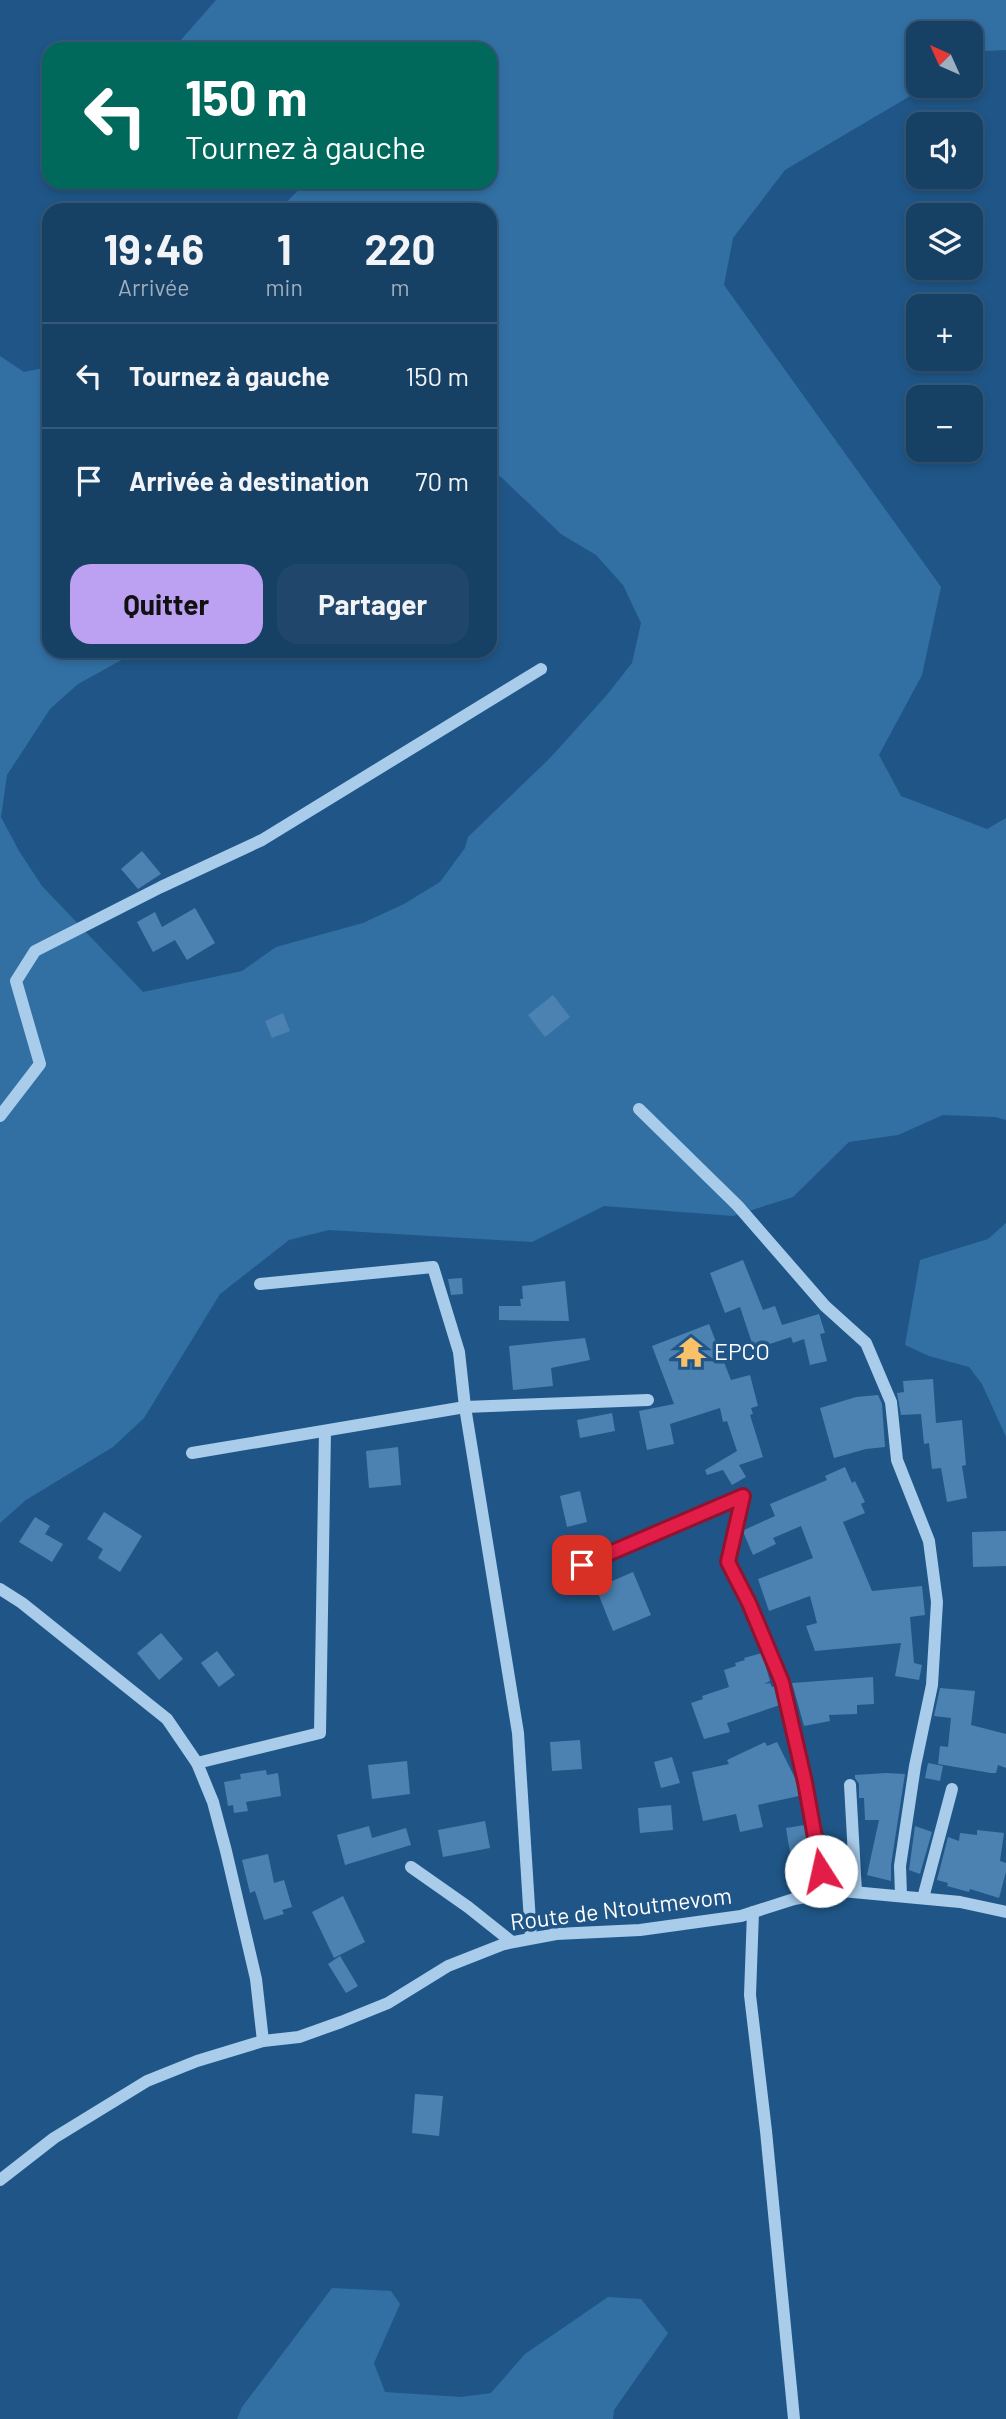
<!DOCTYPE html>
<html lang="fr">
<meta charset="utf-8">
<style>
body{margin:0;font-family:Barlow,sans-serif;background:#20476b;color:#f1f3f6;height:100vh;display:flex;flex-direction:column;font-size:26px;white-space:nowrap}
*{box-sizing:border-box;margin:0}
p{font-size:23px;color:#9eafbf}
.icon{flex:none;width:38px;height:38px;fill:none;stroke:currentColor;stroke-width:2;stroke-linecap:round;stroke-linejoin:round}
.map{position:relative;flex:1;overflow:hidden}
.panel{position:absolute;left:42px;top:203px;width:455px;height:455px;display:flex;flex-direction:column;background:#174065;border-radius:21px;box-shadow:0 4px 10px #0003,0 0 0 2px #365979}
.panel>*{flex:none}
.banner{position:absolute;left:42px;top:42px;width:455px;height:147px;border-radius:21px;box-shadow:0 4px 10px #0003,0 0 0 2px #365979;background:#00695c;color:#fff;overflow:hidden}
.needle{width:46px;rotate:315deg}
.tools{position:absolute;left:906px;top:21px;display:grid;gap:14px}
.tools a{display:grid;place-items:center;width:77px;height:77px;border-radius:14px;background:#174065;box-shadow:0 4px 10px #0003,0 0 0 2px #365979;font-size:35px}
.pin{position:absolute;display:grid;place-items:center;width:60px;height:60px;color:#fff;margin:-30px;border-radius:14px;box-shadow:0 4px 10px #0006}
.me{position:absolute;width:77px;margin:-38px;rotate:350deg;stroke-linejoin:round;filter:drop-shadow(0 0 5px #0008)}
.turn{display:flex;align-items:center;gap:24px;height:147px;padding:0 28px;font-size:32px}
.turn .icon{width:91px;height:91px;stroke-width:2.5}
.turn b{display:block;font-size:49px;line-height:60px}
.eta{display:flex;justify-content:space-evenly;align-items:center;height:119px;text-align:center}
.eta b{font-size:42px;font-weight:700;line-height:49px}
.cta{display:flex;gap:14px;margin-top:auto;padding:14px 28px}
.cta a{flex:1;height:80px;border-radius:21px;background:#bca0f2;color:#111;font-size:28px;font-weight:700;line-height:80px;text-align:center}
.cta a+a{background:#20476b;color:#f1f3f6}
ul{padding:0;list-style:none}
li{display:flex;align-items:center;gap:21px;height:105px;padding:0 28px;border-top:2px solid #365979}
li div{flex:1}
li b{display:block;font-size:26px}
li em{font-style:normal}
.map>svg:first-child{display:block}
</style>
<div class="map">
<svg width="1006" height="2419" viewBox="0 0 1006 2419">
<rect width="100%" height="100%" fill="#1f5687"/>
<g fill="#3270a4">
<polygon points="216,0 1006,0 1006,50 985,51 971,60 971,33 919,33 919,86 927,86 785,170 733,238 724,285 941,587 922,675 879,755 901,796 987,829 1006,818 1006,1120 995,1117 943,1115 898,1135 849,1142 793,1197 733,1216 604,1206 532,1242 329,1230 289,1240 220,1294 144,1418 113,1447 26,1500 0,1523 0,356 24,372 49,367 49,651 138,651 78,684 50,709 7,775 1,817 19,851 42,886 143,992 242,971 276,947 363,923 404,904 440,882 465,848 468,837 550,758 606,696 632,663 641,623 623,585 596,555 561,534 501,477 490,471 490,210 279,210 306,182 490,182 490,49 173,49"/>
<polygon points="1006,1223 1006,1437 982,1384 969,1367 929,1356 905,1345 920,1260 988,1239"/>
<polygon points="332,2288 391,2291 400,2304 374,2363 385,2392 461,2397 491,2393 525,2354 608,2297 641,2299 668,2333 614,2410 613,2419 237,2419 242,2407"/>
</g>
<g fill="#4b82b1">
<polygon points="142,851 161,874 138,889 121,869"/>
<polygon points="195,908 215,943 187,960 175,940 153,952 137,922 155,912 162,927"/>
<polygon points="553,995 570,1017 545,1037 528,1015"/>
<polygon points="283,1013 290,1031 272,1038 265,1021"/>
<polygon points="743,1260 763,1310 775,1306 782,1325 819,1314 825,1333 820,1334 827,1361 810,1365 804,1339 793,1343 791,1337 754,1349 740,1307 725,1313 710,1273"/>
<polygon points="462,1278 463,1294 451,1295 448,1279"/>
<polygon points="565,1281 569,1321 499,1320 499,1306 521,1306 520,1299 523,1299 522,1286"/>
<polygon points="709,1324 731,1380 750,1375 758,1406 751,1408 753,1414 750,1415 763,1457 739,1465 746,1477 732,1485 723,1470 707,1475 705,1470 737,1451 727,1421 723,1422 720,1408 670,1424 674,1444 647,1450 639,1411 674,1404 652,1346"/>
<polygon points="585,1338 590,1360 551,1368 553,1386 513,1390 509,1346"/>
<polygon points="933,1379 936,1423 962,1420 966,1465 962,1466 967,1498 947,1502 941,1468 932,1469 929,1443 924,1444 921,1414 901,1415 897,1393 904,1392 903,1381"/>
<polygon points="878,1395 882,1404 885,1447 866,1449 834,1458 820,1408 856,1397"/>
<polygon points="612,1413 615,1431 580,1438 577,1420"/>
<polygon points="398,1447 401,1485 369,1488 366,1451"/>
<polygon points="845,1467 852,1483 855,1481 865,1502 861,1504 865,1513 843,1522 872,1591 922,1586 925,1615 910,1617 914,1663 922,1665 919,1680 895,1676 901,1643 815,1651 806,1626 817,1623 810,1596 769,1611 758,1579 813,1558 801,1526 773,1538 776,1544 753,1555 744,1534 744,1530 775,1516 770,1504 827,1480 825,1476"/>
<polygon points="580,1491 587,1522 567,1527 560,1496"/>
<polygon points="104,1512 142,1536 120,1572 98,1558 103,1549 87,1539"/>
<polygon points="35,1517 50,1526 45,1534 63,1544 52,1562 19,1542"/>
<polygon points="1006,1531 1006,1566 973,1567 972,1532"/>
<polygon points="633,1572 651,1615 613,1631 596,1588"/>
<polygon points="161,1633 183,1659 159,1680 137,1653"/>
<polygon points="217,1651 235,1675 219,1687 201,1663"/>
<polygon points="762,1653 770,1681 764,1684 770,1683 772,1687 775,1686 780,1705 727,1723 730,1732 704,1739 691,1703 703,1699 702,1696 729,1687 724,1670 736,1666 735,1663 745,1660 744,1658"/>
<polygon points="873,1677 874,1704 857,1705 857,1714 829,1715 830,1721 804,1726 792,1683"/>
<polygon points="940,1688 975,1691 971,1725 1006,1734 1006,1768 998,1765 996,1773 991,1773 938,1764 940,1746 948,1747 951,1718 934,1716"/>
<polygon points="580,1740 582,1769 552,1771 550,1742"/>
<polygon points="765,1742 767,1746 777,1742 796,1780 799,1796 758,1805 763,1827 740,1832 736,1814 703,1821 692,1772 729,1764 727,1760"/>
<polygon points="672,1757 680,1783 661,1788 654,1762"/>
<polygon points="407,1761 410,1794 372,1799 368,1765"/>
<polygon points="928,1763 943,1766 940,1781 925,1778"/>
<polygon points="266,1770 267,1775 278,1773 281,1796 246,1802 248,1811 234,1813 233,1805 228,1806 224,1782 241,1779 240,1774"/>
<polygon points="886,1773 905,1774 891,1865 891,1881 867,1875 879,1820 865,1820 864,1798 859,1798 859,1784 855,1778 855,1775"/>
<polygon points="671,1805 673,1830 640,1833 638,1808"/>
<polygon points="485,1821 490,1848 443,1857 438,1830"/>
<polygon points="805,1825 815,1880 795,1884 786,1828"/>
<polygon points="369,1826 372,1838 406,1828 411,1845 345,1865 337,1835"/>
<polygon points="915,1826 932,1832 920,1874 909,1870"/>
<polygon points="977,1830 1004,1833 1000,1861 1006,1863 1006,1872 999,1898 970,1889 969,1892 947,1886 948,1883 937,1880 948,1837 959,1841 960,1833 977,1835"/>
<polygon points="268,1854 274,1883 284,1880 292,1907 282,1910 284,1914 264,1920 255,1891 250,1893 242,1860"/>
<polygon points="343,1896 365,1942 334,1958 312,1912"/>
<polygon points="340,1956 358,1986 346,1993 328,1964"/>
<polygon points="415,2094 443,2096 439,2136 412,2133"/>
</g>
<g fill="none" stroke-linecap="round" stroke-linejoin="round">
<g stroke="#a8ccea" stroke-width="12">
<polyline points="639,1109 738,1206 825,1306 866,1343 891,1402 897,1460 929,1541 937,1602 932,1685 915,1766 900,1866 901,1895"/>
<polyline points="0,1116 40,1064 16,981 35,951 161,887 262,840 541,669"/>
<polyline points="260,1284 433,1267 459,1352 465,1407 518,1733 531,1938"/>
<polyline points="192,1453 465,1407 648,1400"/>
<path d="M567,1572L743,1497L728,1562C747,1598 772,1645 783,1684C802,1752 813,1824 826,1894"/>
<polyline points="0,1589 22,1603 167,1719 197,1763 320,1733 325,1431"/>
<polyline points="197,1763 213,1802 226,1851 256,1979 263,2041"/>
<polyline points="850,1785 856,1892"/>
<polyline points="411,1867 468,1907 512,1942"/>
<polyline points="923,1898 952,1789"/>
<polyline points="753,1912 750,1995 766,2131 794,2419"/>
<polyline points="0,2180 54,2138 147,2081 197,2061 263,2041 299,2037 341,2022 388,2003 448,1966 504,1944 556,1934 640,1930 741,1916 794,1899 842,1891 960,1902 1006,1912"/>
</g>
</g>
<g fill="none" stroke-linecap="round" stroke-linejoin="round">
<defs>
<polyline id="route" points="582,1565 743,1496 728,1562 749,1603 782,1682 805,1782 821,1871"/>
</defs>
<use href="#route" stroke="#92132f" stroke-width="18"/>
<use href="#route" stroke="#e11d48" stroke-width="12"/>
</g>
<defs>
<symbol id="temple-bare" viewBox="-9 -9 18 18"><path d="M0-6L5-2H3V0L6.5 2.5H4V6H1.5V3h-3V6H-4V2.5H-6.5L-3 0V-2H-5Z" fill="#f9c168" stroke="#1f5687" stroke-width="2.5" paint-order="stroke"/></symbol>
</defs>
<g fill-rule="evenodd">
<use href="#temple-bare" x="669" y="1330" width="44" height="44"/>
</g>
<g text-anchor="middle" stroke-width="7" stroke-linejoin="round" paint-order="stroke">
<g font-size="23" fill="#fff" stroke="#1f5687" text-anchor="start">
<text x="714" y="1360">EPCO</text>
</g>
<g font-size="23" fill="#fff" stroke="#1f5687">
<text transform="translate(621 1909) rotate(-7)" y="8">Route de Ntoutmevom</text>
</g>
</g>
</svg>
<div class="tools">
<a><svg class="needle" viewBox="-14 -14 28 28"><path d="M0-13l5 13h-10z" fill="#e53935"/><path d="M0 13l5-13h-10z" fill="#9eafbf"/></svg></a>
<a><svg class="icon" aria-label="sound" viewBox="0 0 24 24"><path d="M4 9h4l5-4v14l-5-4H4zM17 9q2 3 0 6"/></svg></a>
<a><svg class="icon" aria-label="layers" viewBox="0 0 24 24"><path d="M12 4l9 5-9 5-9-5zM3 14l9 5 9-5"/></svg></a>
<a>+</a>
<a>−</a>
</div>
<div class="pin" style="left:582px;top:1565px;background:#d93025"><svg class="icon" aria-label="arrive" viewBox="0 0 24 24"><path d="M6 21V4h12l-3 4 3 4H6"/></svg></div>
<svg class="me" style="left:821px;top:1871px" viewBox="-20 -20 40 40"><circle r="19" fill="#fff"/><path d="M0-13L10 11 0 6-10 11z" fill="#e11d48"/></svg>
<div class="banner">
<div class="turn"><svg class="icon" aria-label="left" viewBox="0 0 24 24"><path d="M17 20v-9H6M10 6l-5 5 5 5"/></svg><div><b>150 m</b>Tournez à gauche</div></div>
</div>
<section class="panel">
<div class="eta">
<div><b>19:46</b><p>Arrivée</p></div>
<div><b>1</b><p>min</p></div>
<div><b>220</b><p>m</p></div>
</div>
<ul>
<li><svg class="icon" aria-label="left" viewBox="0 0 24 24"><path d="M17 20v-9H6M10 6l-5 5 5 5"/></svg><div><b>Tournez à gauche</b></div><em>150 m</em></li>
<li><svg class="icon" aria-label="arrive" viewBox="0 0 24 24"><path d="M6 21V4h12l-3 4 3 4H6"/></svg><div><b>Arrivée à destination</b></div><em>70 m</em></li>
</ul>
<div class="cta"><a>Quitter</a><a>Partager</a></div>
</section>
</div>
